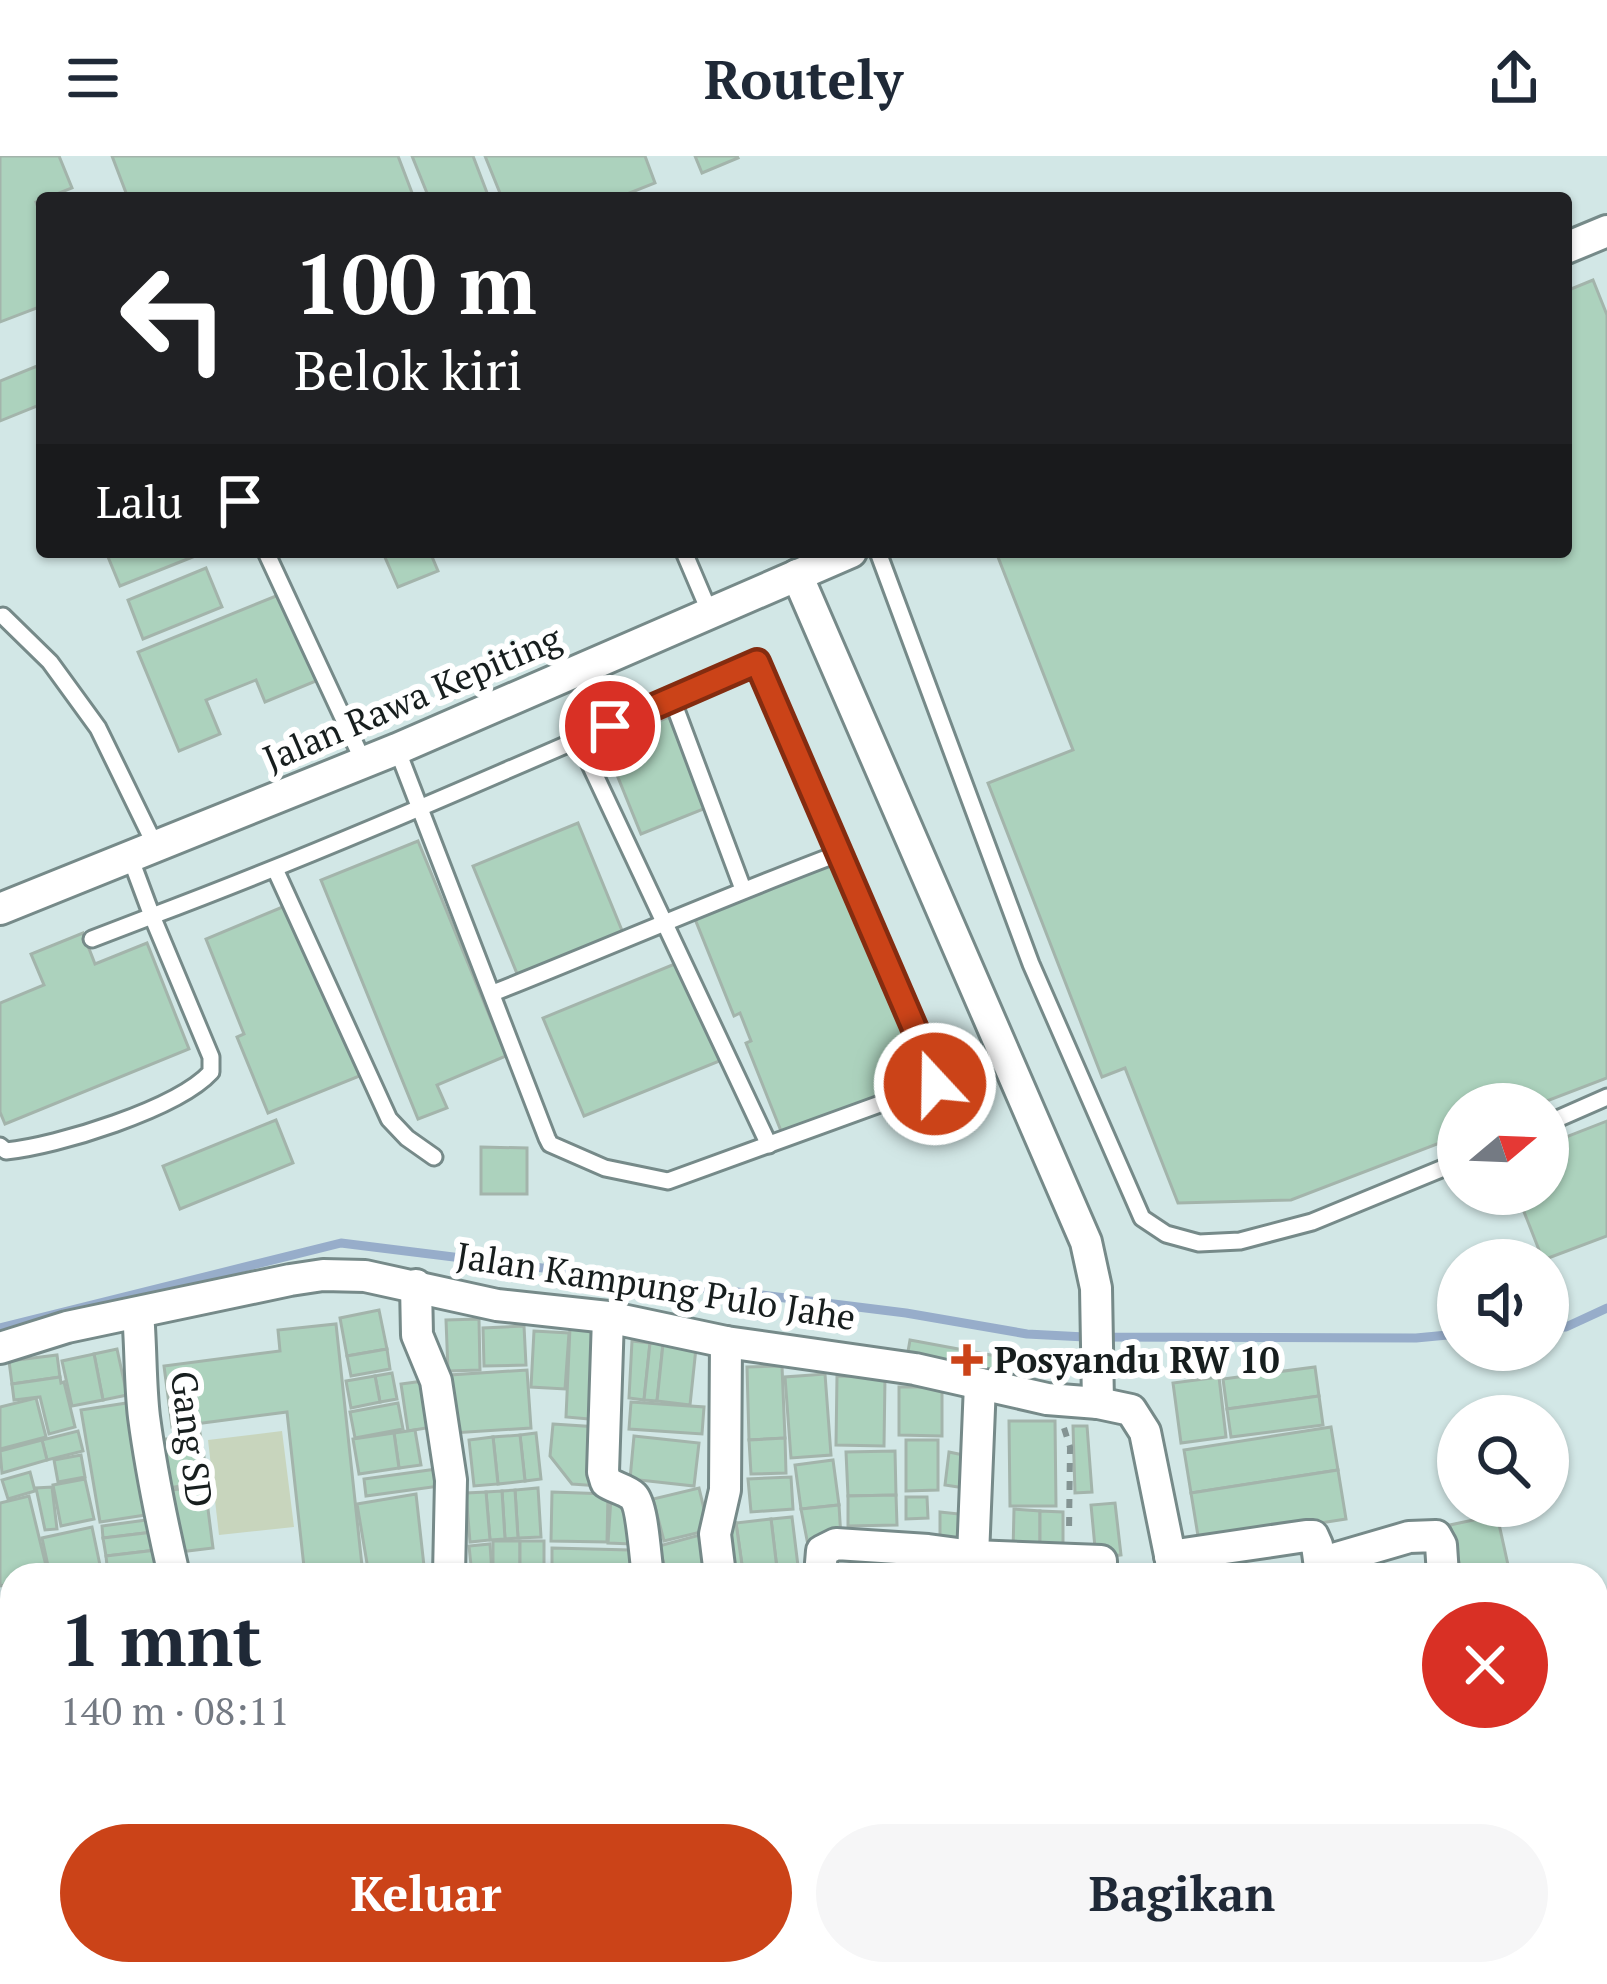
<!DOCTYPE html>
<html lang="id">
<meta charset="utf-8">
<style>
body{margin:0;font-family:"PT Serif",serif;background:#f6f6f7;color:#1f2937;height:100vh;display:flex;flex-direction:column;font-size:45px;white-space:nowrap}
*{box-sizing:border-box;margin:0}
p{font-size:39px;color:#747a83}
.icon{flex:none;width:66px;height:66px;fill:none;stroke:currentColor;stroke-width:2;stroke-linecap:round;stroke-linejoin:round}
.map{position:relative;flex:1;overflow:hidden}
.panel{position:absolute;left:0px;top:1407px;width:1608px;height:423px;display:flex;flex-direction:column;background:#fff;border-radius:36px 36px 0 0;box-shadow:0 3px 9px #0004}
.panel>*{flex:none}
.banner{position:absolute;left:36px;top:36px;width:1536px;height:366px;border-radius:12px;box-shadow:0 3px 9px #0004;background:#202124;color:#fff;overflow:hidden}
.needle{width:78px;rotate:71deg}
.controls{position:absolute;left:1437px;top:927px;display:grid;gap:24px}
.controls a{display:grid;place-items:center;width:132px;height:132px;border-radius:50%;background:#fff;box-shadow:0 3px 9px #0004;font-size:60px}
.pin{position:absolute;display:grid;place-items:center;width:102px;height:102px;color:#fff;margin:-51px;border:6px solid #fff;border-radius:50%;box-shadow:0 3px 12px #0007}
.me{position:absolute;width:132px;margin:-66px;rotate:339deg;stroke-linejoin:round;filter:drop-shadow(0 0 9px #0008)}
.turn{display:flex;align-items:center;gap:42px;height:252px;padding:0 60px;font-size:54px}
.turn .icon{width:156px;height:156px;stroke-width:2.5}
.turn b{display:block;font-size:84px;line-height:102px}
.then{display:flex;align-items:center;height:114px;padding:0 60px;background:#0003;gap:24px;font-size:45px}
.round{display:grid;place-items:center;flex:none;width:126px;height:126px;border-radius:63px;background:#f6f6f7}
.headline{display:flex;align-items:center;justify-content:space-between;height:204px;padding:0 60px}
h1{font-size:72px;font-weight:700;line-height:90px}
.button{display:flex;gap:24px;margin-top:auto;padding:24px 60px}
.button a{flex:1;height:138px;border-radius:72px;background:#cb4318;color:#fff;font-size:48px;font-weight:700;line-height:138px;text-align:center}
.button a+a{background:#f6f6f7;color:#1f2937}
header{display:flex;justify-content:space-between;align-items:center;height:156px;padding:0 60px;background:#fff;font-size:54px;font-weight:700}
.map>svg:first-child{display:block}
</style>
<header><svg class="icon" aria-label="menu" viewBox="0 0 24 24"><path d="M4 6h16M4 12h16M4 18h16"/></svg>Routely<svg class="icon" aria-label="share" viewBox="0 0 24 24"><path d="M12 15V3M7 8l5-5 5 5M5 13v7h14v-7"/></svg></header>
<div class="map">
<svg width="1607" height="1828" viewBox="0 0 1607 1828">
<rect width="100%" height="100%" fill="#d2e7e6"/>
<polygon fill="#c8d5bd" points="282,1275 294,1371 219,1379 208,1284"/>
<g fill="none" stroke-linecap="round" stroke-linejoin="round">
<g stroke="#97adca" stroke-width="9">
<polyline points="0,1172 341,1087 906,1157 1027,1178 1085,1181 1416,1182 1458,1178"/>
<polyline points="1548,1172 1566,1171 1607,1152"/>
</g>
</g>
<g fill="#acd2bd" stroke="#a3b4ab" stroke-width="3">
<polygon points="0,0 59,0 72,32 36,46 42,63 42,150 0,166"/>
<polygon points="112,0 398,0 414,42 128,42"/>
<polygon points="412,0 473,0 489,42 429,42"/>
<polygon points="485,0 645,0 655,27 617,42 502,42"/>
<polygon points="695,0 737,0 738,2 702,17"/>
<polygon points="1593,124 1607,159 1607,922 1539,948 1458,948 1458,980 1291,1044 1178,1047 1125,912 1102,921 988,627 1073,594 998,401 1011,396 1566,396 1566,135"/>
<polygon points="42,208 42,248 0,265 0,225"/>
<polygon points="106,396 205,396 120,430"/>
<polygon points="392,396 430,396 438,415 398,431 384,399"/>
<polygon points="206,412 222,451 143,483 128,444"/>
<polygon points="281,438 316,525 265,546 256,524 206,544 220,578 179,595 138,496"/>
<polygon points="669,561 706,652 641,678 604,587"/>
<polygon points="578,667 623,777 518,820 473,710"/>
<polygon points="418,685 506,900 437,929 447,952 418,963 321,724"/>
<polygon points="836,706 875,802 871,803 882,831 888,829 926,922 783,980 746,887 751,885 740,857 734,860 695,763"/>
<polygon points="285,750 362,919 268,957 237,881 244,878 206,783"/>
<polygon points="83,777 95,808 147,787 189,893 5,968 0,956 0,847 44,829 31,798"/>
<polygon points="682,805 722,904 584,960 543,862"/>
<polygon points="276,964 293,1007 180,1053 163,1010"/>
<polygon points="1607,965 1607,1080 1543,1104 1517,1038 1548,1038 1548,988"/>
<polygon points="481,991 527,992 527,1038 481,1038"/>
<polygon points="379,1154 387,1193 347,1200 340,1162"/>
<polygon points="479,1163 480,1214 448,1215 446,1164"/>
<polygon points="336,1168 363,1419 247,1419 304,1411 287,1256 172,1271 164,1210 280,1195 278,1174"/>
<polygon points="524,1170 526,1209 484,1210 483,1172"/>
<polygon points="570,1172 604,1176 601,1264 566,1261"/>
<polygon points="534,1175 569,1177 565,1233 531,1231"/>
<polygon points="910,1184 996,1200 993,1223 906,1207"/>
<polygon points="632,1185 650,1187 644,1244 629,1242"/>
<polygon points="650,1187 663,1188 657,1245 644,1244"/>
<polygon points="663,1188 696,1192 690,1249 657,1245"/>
<polygon points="117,1193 127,1239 103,1244 94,1198"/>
<polygon points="387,1193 390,1213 351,1220 347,1200"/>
<polygon points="94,1198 103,1244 72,1250 62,1205"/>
<polygon points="57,1199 60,1221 12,1228 9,1205"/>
<polygon points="782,1210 785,1282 749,1284 747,1211"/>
<polygon points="1315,1211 1319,1240 1227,1253 1223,1223"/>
<polygon points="527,1214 531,1272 453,1277 450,1219"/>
<polygon points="392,1217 397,1243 380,1246 375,1220"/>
<polygon points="825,1218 831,1299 791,1302 785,1221"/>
<polygon points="375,1220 380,1246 351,1252 346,1225"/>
<polygon points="837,1220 885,1221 884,1290 836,1289"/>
<polygon points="60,1221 61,1227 64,1226 75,1271 49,1278 40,1241 14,1244 12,1228"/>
<polygon points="1219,1221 1226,1281 1181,1287 1173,1227"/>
<polygon points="431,1224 438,1270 408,1275 401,1228"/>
<polygon points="899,1231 942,1231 942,1280 899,1279"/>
<polygon points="1319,1240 1323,1269 1231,1281 1227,1253"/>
<polygon points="36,1242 46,1281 0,1293 0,1251"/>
<polygon points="133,1246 152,1358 100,1366 81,1254"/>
<polygon points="631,1246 704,1251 702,1278 629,1273"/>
<polygon points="398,1247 403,1273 355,1282 350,1256"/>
<polygon points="1009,1265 1055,1265 1056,1350 1010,1350"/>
<polygon points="553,1268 598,1271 599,1330 572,1328 550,1300"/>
<polygon points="1073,1270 1087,1270 1092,1336 1075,1337"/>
<polygon points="1331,1271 1338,1314 1191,1337 1184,1294"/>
<polygon points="415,1274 421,1309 399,1312 394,1277"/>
<polygon points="78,1275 83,1295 47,1304 42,1284"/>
<polygon points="200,1277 208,1325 164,1333 155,1285"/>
<polygon points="394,1277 399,1312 359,1318 353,1283"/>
<polygon points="536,1277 541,1323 525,1325 520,1279"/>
<polygon points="520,1279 525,1325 498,1328 493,1281"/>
<polygon points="634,1280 699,1287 694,1330 630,1323"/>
<polygon points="493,1281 498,1328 474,1330 469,1284"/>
<polygon points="785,1282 786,1317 751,1318 749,1284"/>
<polygon points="42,1284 47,1304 2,1317 0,1295"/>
<polygon points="906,1284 938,1284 938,1334 906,1335"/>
<polygon points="895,1295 896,1339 848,1340 846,1296"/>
<polygon points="949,1296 973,1301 971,1333 945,1329"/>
<polygon points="81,1299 85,1321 58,1326 54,1304"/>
<polygon points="833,1304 839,1349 801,1353 795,1309"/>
<polygon points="444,1312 447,1329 366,1340 364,1323"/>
<polygon points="1338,1314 1346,1363 1199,1386 1191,1337"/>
<polygon points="30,1316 35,1335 8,1343 2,1324"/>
<polygon points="791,1321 793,1353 751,1356 748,1323"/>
<polygon points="85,1323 94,1363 61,1370 53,1329"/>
<polygon points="205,1330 213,1392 179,1396 171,1334"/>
<polygon points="52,1331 57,1373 45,1374 36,1332"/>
<polygon points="538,1332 541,1381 518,1382 515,1334"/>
<polygon points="699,1332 709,1374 664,1385 653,1343"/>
<polygon points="515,1334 518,1382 505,1383 502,1335"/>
<polygon points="502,1335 505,1383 490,1384 486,1336"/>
<polygon points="486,1336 490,1384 470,1386 466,1337"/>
<polygon points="552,1336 608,1338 607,1386 551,1385"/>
<polygon points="416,1338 425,1419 369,1419 357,1348"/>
<polygon points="896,1339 897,1369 848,1370 848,1340"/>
<polygon points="29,1340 48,1418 12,1419 12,1427 0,1430 0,1347"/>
<polygon points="906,1341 927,1341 928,1362 906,1363"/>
<polygon points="611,1342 628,1344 632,1388 608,1387"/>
<polygon points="1115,1347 1121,1399 1096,1402 1091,1349"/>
<polygon points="839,1349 841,1382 808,1389 801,1353"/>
<polygon points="1014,1353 1040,1355 1040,1396 1013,1396"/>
<polygon points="1040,1355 1063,1356 1063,1397 1040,1396"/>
<polygon points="940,1356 969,1359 969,1395 940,1392"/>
<polygon points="1497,1359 1510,1418 1462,1419 1450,1369"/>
<polygon points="792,1361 798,1410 777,1413 771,1363"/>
<polygon points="161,1362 162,1375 103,1382 102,1370"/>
<polygon points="771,1363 777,1413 743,1416 736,1367"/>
<polygon points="736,1367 743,1416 725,1418 721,1371"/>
<polygon points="92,1371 101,1414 79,1419 50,1419 42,1382"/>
<polygon points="162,1375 165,1393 106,1400 103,1382"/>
<polygon points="707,1377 715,1408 667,1419 659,1390"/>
<rect x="493" y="1385" width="27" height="29"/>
<rect x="520" y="1385" width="24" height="29"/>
<polygon points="490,1388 492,1418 472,1419 469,1390"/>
<polygon points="552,1392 630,1394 630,1419 552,1419"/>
<polygon points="165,1393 168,1418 108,1419 106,1400"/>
<rect x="850" y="1408" width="55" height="11"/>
<polygon points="1597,1788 1606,1826 1539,1828 1536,1818 1596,1818"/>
<polygon points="291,1818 369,1818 372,1828 294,1828"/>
<polygon points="656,1818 700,1818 701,1828 657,1828"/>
</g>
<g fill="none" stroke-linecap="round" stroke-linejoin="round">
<polyline stroke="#adbfbe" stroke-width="30" stroke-dasharray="30 15" stroke-linecap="butt" points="766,1818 767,1828"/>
<defs>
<g id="lane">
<polyline points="266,396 364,607"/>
<polyline points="684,396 710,457"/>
<polyline points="878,396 1031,808 1142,1062 1166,1078 1199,1087 1240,1085 1312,1066 1458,1006"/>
<polyline points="3,460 50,506 98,572 156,691"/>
<polyline points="672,543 743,733"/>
<polyline points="578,583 769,989"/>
<polyline points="397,593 547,982 550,988 605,1012 668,1025 935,928 936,922 840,697"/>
<polyline points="275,713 389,963 407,982 434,1001"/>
<polyline points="92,783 152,760 130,701"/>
<polyline points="1548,967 1607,941"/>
<path d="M0,990L6,995C57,990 177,953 211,916V901L152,760C357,683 556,592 757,506L840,697C723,741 609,791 493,837"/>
</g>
<g id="street">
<polyline points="1566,92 1607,75"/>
<polyline points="797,419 1086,1086 1096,1132 1098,1247"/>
<polyline points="0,753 397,593 851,396"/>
<polyline points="416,1129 417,1179 436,1225 451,1324 449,1419"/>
<path d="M138,1157C141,1191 140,1227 144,1261C151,1314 162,1367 174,1419"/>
<path d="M608,1161L603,1316L606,1326C613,1331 627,1334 633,1340C643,1350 645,1403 648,1419"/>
<polyline points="0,1192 67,1171 290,1124 323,1119 365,1120 497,1149 608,1161 726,1186 915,1213 1047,1243 1098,1247 1131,1254 1145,1276 1174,1419"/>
<polyline points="973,1400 980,1228"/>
<polyline points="1170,1400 1306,1380 1313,1380 1317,1389 1321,1419"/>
<polyline points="1320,1407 1409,1381 1436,1380 1441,1389 1443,1419"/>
<polyline points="720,1419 715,1378 725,1334 726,1186"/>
<polyline points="820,1419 822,1395 836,1388 928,1394 973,1400 1101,1405 1101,1419"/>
<polyline points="0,1571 1,1596 12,1646"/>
<polyline points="70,1818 72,1828"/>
<polyline points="1172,1818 1173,1828"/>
<polyline points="1529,1818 1531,1828"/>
</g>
<g id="primary">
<polyline points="1596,1706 1607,1705"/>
<polyline points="1596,1749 1607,1747"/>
<polyline points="813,1828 849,1818"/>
<polyline points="1004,1828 1048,1818"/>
</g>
</defs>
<use href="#lane" stroke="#768a89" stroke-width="21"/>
<use href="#street" stroke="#768a89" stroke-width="36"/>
<use href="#primary" stroke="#fff" stroke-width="54"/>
<polyline stroke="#849493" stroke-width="6" stroke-dasharray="9 9" stroke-linecap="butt" points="1064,1272 1070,1291 1069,1378"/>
<use href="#lane" stroke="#fff" stroke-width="15"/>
<use href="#street" stroke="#fff" stroke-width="30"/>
<use href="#primary" stroke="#a1d3e5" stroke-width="48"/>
</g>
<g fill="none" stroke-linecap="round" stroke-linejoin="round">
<defs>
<polyline id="route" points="610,570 757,506 936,922 935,928"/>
</defs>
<use href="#route" stroke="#842c10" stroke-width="30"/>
<use href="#route" stroke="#cb4318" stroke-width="21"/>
</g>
<path fill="#cb4318" stroke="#fff" stroke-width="4.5" d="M961 1186h12v12h12v12h-12v12h-12v-12h-12v-12h12z"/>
<g text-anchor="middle" stroke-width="12" stroke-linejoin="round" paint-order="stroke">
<g font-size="36" fill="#171e1e" stroke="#fff">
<text transform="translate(412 542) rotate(-23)" y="13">Jalan Rawa Kepiting</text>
<text transform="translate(656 1130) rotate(9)" y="13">Jalan Kampung Pulo Jahe</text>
<text transform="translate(192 1283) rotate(83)" y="13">Gang SD</text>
</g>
<g font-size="36" font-weight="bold" fill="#171e1e" stroke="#fff" text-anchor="start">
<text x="994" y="1217">Posyandu RW 10</text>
</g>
</g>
</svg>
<div class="controls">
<a><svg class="needle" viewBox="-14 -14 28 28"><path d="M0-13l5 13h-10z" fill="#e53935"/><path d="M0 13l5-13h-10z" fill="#747a83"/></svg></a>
<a><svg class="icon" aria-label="sound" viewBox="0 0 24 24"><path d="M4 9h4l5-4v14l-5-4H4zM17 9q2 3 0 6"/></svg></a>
<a><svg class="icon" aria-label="search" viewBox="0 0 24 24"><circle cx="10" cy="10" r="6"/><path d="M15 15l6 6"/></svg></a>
</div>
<div class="pin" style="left:610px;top:570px;background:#d93025"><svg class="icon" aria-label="arrive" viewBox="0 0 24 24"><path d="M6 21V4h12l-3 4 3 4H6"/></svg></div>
<svg class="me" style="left:935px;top:928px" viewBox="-20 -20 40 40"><circle r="17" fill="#cb4318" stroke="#fff" stroke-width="3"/><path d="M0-11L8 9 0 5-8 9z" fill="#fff"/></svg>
<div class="banner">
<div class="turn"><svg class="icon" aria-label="left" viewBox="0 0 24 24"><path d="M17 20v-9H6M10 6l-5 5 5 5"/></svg><div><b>100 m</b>Belok kiri</div></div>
<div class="then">Lalu<svg class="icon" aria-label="arrive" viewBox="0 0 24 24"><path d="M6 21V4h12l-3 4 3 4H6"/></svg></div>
</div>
<section class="panel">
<div class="headline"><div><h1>1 mnt</h1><p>140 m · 08:11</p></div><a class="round" style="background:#d93025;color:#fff"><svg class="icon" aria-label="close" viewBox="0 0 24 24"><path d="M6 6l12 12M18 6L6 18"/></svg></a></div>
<div class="button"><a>Keluar</a><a>Bagikan</a></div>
</section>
</div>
